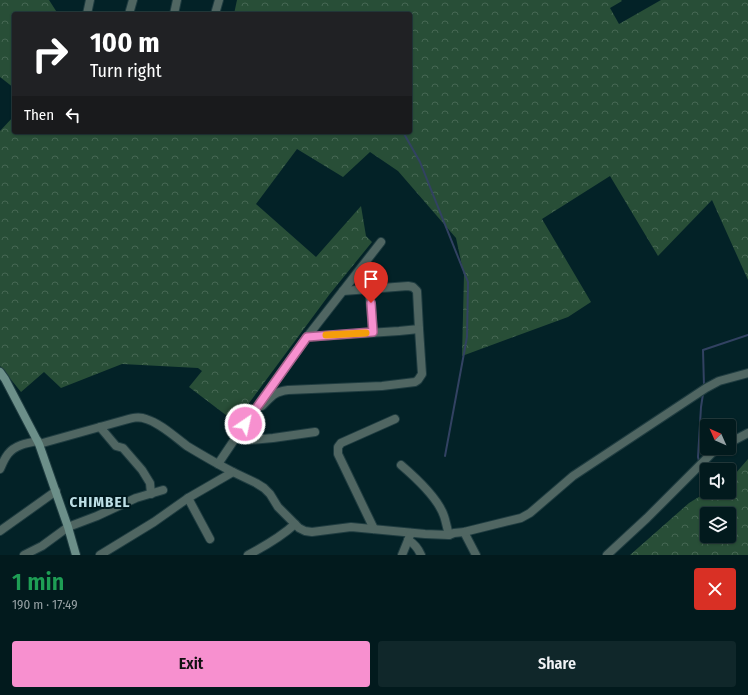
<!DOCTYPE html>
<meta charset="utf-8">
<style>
body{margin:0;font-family:"Fira Sans Condensed",sans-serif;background:#10272a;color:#f1f3f6;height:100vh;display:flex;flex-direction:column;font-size:15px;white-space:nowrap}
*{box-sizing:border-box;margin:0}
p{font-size:13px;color:#96a1a4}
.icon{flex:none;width:22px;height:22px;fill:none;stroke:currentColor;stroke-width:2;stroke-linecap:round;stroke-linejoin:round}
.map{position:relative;height:555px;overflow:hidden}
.side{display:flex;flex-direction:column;background:#021a1d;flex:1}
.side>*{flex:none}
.hud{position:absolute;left:12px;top:12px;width:400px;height:122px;border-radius:4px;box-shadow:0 1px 3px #0004,0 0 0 1px #23383b;background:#202124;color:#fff;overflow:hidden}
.needle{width:26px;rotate:315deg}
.fabs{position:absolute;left:700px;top:419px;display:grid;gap:8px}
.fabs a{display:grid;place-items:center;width:36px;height:36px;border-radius:4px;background:#021a1d;box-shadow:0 1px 3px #0004,0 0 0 1px #23383b;font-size:20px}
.pin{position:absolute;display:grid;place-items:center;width:34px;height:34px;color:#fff;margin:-41px -17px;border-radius:50% 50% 50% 0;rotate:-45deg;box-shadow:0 0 4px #0007}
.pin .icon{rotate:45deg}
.me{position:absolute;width:44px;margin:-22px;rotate:34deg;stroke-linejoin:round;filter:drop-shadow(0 0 3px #0008)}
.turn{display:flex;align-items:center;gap:14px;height:84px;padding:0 12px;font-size:18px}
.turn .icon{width:52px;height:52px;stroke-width:2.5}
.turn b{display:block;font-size:28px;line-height:34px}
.then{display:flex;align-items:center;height:38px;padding:0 12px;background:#0003;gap:8px;font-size:15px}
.round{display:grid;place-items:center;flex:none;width:42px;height:42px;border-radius:4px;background:#10272a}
.summary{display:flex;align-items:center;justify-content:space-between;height:68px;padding:0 12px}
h1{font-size:24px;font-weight:600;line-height:30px;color:#1e9e55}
.primary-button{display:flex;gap:8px;margin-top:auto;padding:8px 12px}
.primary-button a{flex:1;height:46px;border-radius:4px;background:#f790cf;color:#111;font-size:16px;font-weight:600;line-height:46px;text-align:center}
.primary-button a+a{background:#10272a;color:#f1f3f6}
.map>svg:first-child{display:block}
</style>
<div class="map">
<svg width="748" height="555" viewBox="0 0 748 555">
<defs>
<pattern id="forest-crowns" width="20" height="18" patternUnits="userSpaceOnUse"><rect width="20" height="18" fill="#284e37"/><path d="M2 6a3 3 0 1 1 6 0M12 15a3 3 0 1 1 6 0" fill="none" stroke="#466753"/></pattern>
</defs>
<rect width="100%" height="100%" fill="#032227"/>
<g fill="url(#forest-crowns)" fill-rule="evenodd">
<polygon points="0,0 49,0 58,14 14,14 14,88 0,77"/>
<polygon points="237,0 621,0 622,1 610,8 619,24 661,0 748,0 748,280 712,200 658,256 610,176 542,219 591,302 568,317 462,356 464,275 456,238 398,171 370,152 343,177 297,149 256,204 316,257 361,206 366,236 372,242 329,295 235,422 189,387 202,371 198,368 122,364 61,388 44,372 21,392 0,366 0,131 14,116 14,132 410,132 410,14 234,14"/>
<path d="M748,459V555H630L689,503L707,492H729V478L735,474ZM707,514H729V536H707Z"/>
</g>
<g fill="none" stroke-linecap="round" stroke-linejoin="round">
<g stroke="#324262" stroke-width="2">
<polyline points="403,132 420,162 468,282 467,337 445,456"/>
<polyline points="704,386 703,350 748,335"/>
<polyline points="699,461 698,457 701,407 703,394"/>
</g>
<defs>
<g id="street">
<polyline points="87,14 90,0"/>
<polyline points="129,14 133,0"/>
<polyline points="174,14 177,0"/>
<polyline points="215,14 219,0"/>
<polyline points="368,275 373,332"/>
<polyline points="307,337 399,331 419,329 417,291 413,287 408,286 343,291"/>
<path d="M262,406C272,396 274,392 288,390L382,386L415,382L418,380L422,374L419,329"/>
<polyline points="100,427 116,446 123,448 142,470 150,483 151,494"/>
<polyline points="237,435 246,440 250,440 273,438 315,432"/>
<polyline points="729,443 748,433"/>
<path d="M39,444L125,420C132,418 139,416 146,419C160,423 175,437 187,446C202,455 217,464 233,472"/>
<polyline points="218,464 253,412 307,337 381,242"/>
<path d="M401,465C415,477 438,498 444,516C446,522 447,528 449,535"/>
<path d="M0,469C2,465 4,459 8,454C15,445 27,443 38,441"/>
<polyline points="188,498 210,539"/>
<polyline points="374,529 338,454 338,447 341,443 395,419"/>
<polyline points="0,531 56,491"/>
<polyline points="464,532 476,555"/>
<path d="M408,540C415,544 418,548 421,555"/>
<polyline points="24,555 42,546 68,527 97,516 136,498 163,490"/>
<polyline points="100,555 154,522 188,498 233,472 256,483 264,488 270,494 278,507 299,528 305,531 312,532 351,527 425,534 449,535 454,533 464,532 521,518 530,513 573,476 706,388 719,381 748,373"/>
<path d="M248,555C265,546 281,537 295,524"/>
<polyline points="402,555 411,533"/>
<polyline points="607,555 647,518 712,453 721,448"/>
</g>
<polyline id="secondary" points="0,372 5,379 39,444 68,527 76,555"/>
</defs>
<use href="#street" stroke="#1f3c40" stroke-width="10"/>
<use href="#secondary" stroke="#1f3c40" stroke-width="10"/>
<use href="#street" stroke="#506662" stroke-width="8"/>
<use href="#secondary" stroke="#6c8f89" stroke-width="8"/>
</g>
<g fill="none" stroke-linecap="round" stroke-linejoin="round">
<defs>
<polyline id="route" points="245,424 307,337 373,332 371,303"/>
</defs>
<use href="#route" stroke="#a15e87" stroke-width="10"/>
<use href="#route" stroke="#f790cf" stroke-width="7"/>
<polyline stroke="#f59e0b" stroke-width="7" points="326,335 366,333"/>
</g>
<g text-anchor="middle" stroke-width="4" stroke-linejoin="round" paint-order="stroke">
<g font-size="15" font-weight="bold" letter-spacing="1" fill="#bddfe6" stroke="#00191e">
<text x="100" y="507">CHIMBEL</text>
</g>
</g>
</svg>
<div class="fabs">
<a><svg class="needle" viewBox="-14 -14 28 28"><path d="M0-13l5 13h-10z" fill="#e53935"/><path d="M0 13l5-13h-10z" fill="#96a1a4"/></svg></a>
<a><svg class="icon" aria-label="sound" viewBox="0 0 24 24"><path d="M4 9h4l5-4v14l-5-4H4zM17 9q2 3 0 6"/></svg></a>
<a><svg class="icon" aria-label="layers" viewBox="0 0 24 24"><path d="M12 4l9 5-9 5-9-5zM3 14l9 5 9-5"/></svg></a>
</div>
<div class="pin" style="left:371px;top:303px;background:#d93025"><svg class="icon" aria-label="arrive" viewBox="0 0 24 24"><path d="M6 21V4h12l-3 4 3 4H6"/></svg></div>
<svg class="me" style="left:245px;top:424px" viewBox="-20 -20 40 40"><circle r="17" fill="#f790cf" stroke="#fff" stroke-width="3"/><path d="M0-11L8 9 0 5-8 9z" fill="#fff"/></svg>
<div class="hud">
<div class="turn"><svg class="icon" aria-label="right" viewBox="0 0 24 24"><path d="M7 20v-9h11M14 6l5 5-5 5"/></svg><div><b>100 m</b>Turn right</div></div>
<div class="then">Then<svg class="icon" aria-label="left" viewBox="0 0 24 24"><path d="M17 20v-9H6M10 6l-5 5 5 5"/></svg></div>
</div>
</div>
<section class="side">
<div class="summary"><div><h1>1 min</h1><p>190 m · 17:49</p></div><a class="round" style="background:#d93025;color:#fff"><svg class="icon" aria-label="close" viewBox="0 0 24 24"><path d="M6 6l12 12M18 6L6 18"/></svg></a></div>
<div class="primary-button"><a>Exit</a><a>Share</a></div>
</section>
